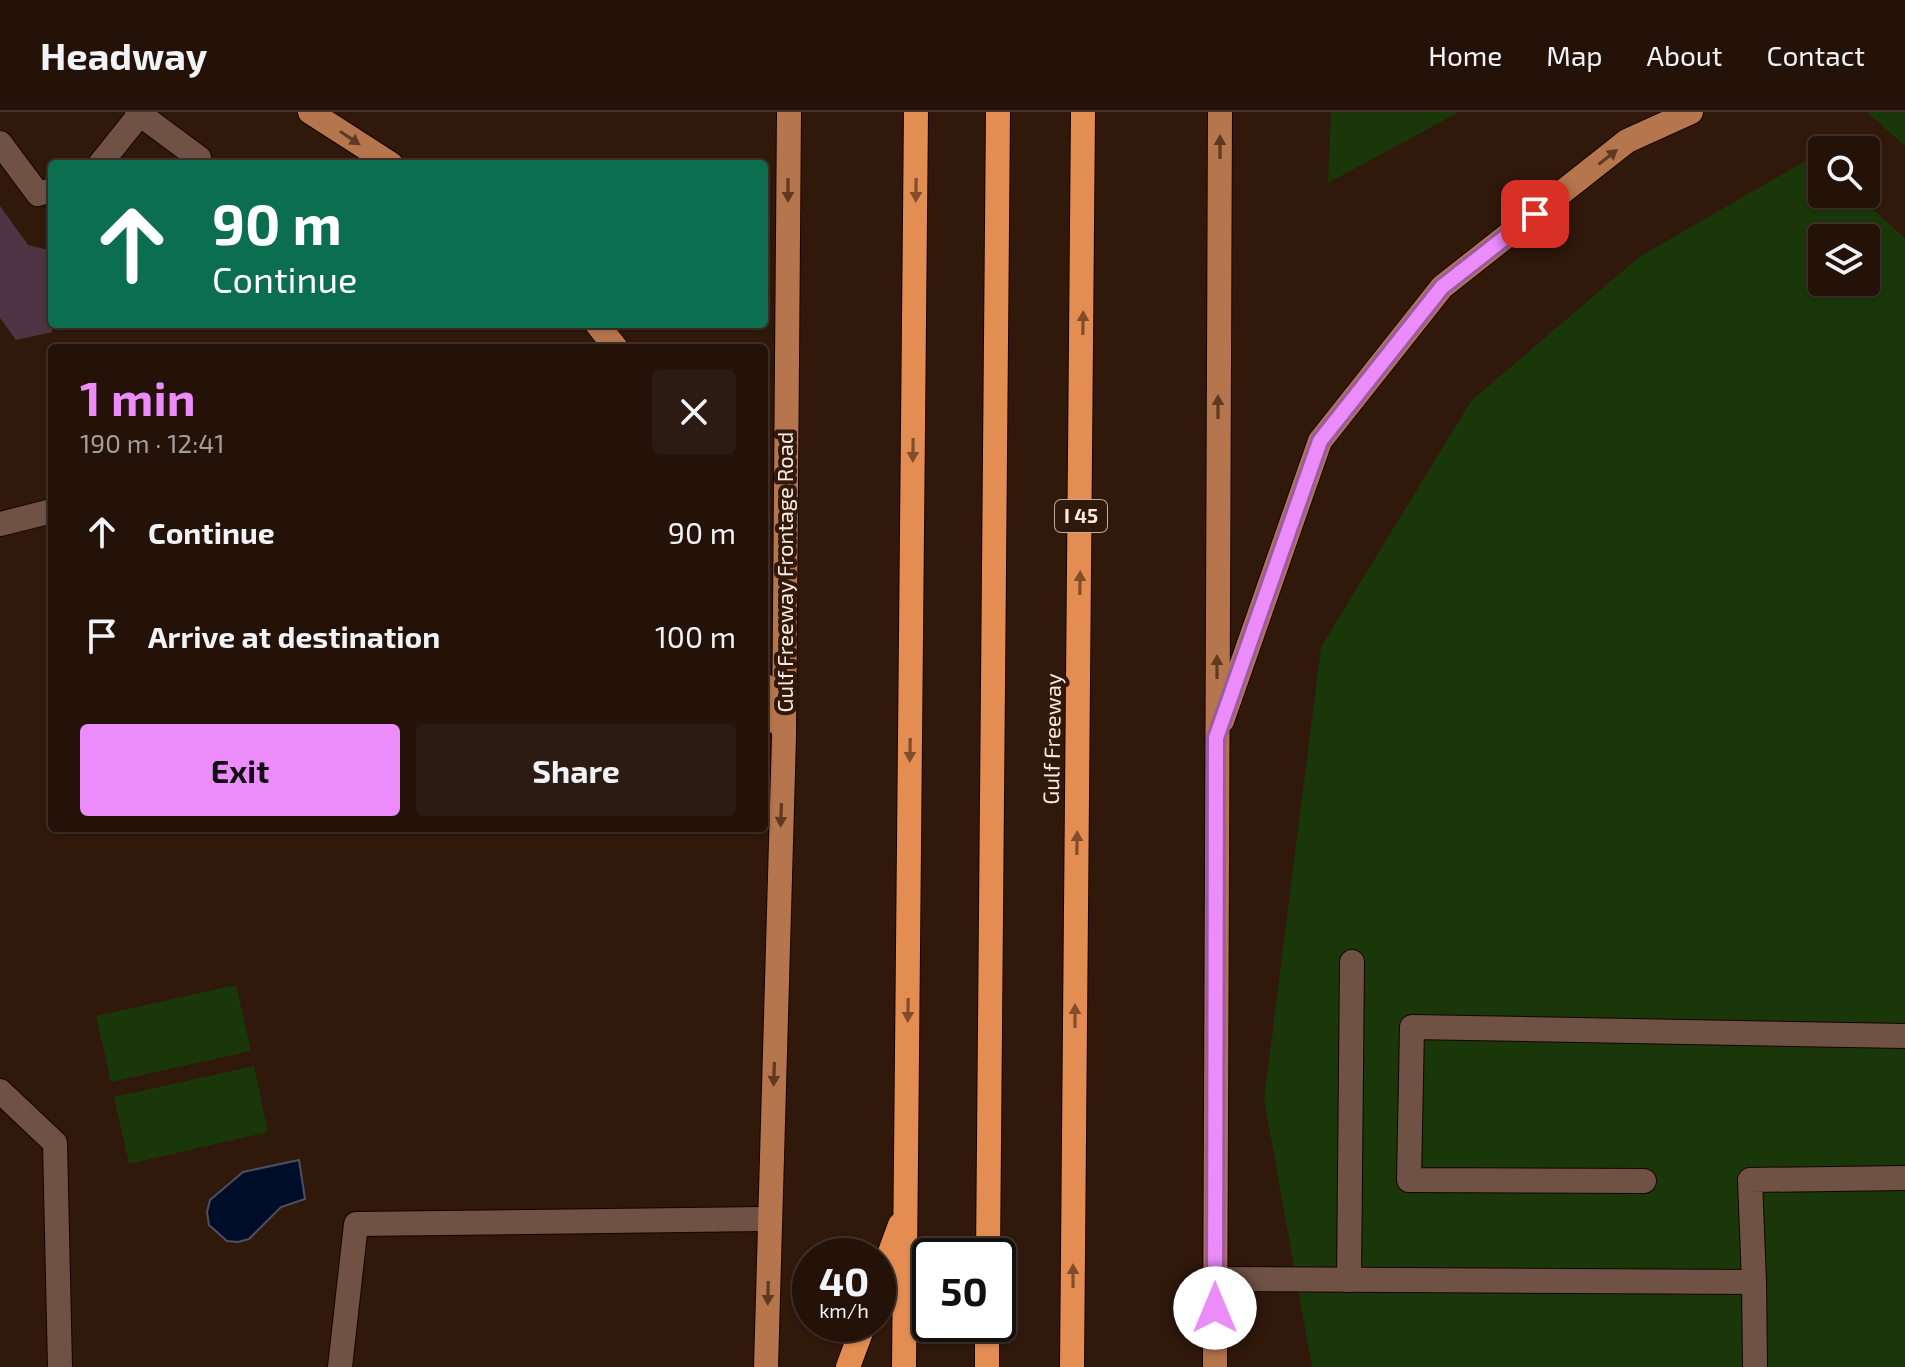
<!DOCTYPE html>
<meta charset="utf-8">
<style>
body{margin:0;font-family:"Exo 2",sans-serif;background:#2c1b12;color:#f1f3f6;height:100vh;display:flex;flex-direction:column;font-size:30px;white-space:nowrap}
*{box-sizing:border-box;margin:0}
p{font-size:26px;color:#a39e9c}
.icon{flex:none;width:44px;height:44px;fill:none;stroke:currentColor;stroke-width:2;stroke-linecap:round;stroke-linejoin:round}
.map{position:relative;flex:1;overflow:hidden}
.drawer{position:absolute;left:48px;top:232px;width:720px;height:488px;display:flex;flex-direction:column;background:#241208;border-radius:8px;box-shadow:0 2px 6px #0004,0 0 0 2px #413229}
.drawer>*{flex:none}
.top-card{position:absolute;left:48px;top:48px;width:720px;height:168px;border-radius:8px;box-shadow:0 2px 6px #0004,0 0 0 2px #413229;background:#0b6e4f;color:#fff;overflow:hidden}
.buttons{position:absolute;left:1808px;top:24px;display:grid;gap:16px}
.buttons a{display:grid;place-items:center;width:72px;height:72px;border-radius:8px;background:#241208;box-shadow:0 2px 6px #0004,0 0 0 2px #413229;font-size:40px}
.speed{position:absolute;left:792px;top:1126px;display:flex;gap:16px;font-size:40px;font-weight:700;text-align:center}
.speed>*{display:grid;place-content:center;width:104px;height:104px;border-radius:50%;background:#241208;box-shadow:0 2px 6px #0004,0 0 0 2px #413229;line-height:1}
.speed small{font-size:20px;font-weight:400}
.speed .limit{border:4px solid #111;border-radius:12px;background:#fff;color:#111}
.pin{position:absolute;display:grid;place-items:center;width:68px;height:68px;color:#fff;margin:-34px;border-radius:16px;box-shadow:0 4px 12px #0006}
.me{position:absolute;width:88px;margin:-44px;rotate:0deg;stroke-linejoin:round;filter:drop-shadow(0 0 6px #0008)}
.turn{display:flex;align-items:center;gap:28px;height:168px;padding:0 32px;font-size:36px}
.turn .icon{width:104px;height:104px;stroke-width:2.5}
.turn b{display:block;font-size:56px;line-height:68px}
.round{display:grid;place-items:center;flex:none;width:84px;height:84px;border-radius:8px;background:#2c1b12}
.head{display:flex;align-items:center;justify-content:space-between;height:136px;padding:0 32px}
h1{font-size:48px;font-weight:700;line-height:60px;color:#ec8cfa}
.primary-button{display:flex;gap:16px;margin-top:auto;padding:16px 32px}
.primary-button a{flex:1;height:92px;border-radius:8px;background:#ec8cfa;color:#111;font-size:32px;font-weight:700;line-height:92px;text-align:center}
.primary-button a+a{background:#2c1b12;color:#f1f3f6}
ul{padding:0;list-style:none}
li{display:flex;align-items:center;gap:24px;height:104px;padding:0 32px}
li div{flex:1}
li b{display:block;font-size:30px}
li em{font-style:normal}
header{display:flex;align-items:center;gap:48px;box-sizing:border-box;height:112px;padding:0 40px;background:#241208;border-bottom:2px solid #413229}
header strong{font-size:38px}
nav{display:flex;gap:44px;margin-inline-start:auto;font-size:28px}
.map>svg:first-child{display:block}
</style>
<header>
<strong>Headway</strong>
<nav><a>Home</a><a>Map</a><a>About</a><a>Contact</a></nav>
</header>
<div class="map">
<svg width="1905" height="1255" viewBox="0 0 1905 1255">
<rect width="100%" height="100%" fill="#30180b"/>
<g fill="#193709" fill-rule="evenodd">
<polygon points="1331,0 1459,0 1328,71"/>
<polygon points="1867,0 1905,0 1905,34"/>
<path d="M1814,44L1822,51V82H1856L1905,126V1255H1312L1264,987L1321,535L1471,289L1639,145ZM1822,126H1866V170H1822Z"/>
<polygon points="236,873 251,939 111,970 96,904"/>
<polygon points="254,954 268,1020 129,1052 114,985"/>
</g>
<polygon fill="#000d28" stroke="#4c4f60" stroke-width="2" points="299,1048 305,1087 281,1095 249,1127 238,1130 227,1129 209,1113 207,1100 210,1088 243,1060"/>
<polygon fill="#4f3444" points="0,94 28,133 52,139 52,220 16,228 0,206"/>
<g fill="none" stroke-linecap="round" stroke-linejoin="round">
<defs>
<g id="minor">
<polyline points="137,0 199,46"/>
<polyline points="0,31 38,82 52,78"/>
<polyline points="100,52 140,2"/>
<polyline points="0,412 52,399"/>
<polyline points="0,979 55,1031 60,1255"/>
<polyline points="1644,1069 1409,1068 1412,915 1905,924"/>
<polyline points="1215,1167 1754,1170 1755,1255"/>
<polyline points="1349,1168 1352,850"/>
<polyline points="1754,1170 1750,1068 1905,1066"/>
<polyline points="340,1255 356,1112 769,1107"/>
</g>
<g id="major">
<polyline points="310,0 391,52"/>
<polyline points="597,212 616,236"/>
<polyline points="764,573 779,612"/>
<polyline points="1222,609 1320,329 1442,175 1627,29 1691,0"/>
<polyline points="766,1255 784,625 789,0"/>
<polyline points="1215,1255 1220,0"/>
</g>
<g id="highway">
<polyline points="988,1144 998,0"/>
<polyline points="878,1173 900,1113"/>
<polyline points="848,1255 864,1212"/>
<polyline points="904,1255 916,0"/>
<polyline points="987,1255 987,1212"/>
<polyline points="1072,1255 1083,0"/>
</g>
</defs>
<use href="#minor" stroke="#170300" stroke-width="26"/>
<use href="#major" stroke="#170300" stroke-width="26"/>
<use href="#highway" stroke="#170300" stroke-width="26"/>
<use href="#minor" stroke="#6f5244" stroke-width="24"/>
<use href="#major" stroke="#b5754d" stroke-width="24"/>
<use href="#highway" stroke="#e38d53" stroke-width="24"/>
</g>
<defs><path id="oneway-solid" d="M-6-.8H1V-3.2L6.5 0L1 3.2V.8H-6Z" transform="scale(2)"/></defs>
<g fill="#5f3922">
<use href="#oneway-solid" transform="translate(350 26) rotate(34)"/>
<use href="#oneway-solid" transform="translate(1220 35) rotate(-90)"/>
<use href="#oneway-solid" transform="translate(1608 45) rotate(-38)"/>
<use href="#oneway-solid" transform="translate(788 78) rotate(90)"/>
<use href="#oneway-solid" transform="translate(1218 295) rotate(-90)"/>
<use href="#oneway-solid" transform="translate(1217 555) rotate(-90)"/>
<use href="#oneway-solid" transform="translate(781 703) rotate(92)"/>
<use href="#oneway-solid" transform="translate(774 962) rotate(92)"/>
<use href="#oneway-solid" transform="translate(768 1181) rotate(91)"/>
</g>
<g fill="#814d2b">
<use href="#oneway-solid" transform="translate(916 78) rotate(91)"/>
<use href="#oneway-solid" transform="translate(1083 211) rotate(-89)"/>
<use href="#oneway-solid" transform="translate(913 338) rotate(91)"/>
<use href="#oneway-solid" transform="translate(1080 471) rotate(-89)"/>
<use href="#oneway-solid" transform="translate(910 638) rotate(91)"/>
<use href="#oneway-solid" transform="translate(1077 731) rotate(-89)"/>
<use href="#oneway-solid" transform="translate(908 898) rotate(91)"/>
<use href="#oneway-solid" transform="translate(1075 904) rotate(-90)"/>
<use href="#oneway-solid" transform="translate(1073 1164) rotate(-90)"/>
</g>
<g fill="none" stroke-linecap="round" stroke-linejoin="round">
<defs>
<polyline id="route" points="1215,1196 1216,626 1320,329 1442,175 1535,102"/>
</defs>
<use href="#route" stroke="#995ba2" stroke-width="20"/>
<use href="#route" stroke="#ec8cfa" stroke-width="14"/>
</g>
<g text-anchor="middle" stroke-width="8" stroke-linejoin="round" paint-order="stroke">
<rect fill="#30180b" stroke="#bfaba2" stroke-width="2" x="1055" y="388" width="52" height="32" rx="6"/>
<g font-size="20" font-weight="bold" fill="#fceae2">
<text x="1081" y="411">I 45</text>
</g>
<g font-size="22" fill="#fceae2" stroke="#30180b">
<text transform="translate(785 460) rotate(-90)" y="8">Gulf Freeway Frontage Road</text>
<text transform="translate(1052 627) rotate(-89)" y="8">Gulf Freeway</text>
</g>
</g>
</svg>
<div class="buttons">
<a><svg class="icon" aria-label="search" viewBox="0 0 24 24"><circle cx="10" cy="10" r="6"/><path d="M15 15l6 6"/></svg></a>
<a><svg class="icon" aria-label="layers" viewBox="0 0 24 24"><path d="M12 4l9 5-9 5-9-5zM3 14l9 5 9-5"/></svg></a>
</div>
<div class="speed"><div>40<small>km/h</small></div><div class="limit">50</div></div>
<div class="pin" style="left:1535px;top:102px;background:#d93025"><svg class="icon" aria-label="arrive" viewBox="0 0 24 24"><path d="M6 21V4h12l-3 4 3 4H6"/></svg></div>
<svg class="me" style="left:1215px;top:1196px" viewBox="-20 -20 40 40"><circle r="19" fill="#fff"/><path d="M0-13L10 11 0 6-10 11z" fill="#ec8cfa"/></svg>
<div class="top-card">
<div class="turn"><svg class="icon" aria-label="ahead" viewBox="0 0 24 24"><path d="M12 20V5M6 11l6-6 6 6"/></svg><div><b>90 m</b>Continue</div></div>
</div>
<section class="drawer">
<div class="head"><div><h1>1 min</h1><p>190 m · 12:41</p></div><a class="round"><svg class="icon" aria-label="close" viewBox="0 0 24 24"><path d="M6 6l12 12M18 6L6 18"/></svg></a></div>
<ul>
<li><svg class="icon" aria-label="ahead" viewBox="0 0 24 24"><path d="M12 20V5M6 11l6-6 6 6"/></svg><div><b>Continue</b></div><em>90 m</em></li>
<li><svg class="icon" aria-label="arrive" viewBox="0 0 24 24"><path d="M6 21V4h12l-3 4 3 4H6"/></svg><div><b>Arrive at destination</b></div><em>100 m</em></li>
</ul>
<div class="primary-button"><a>Exit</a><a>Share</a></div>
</section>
</div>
